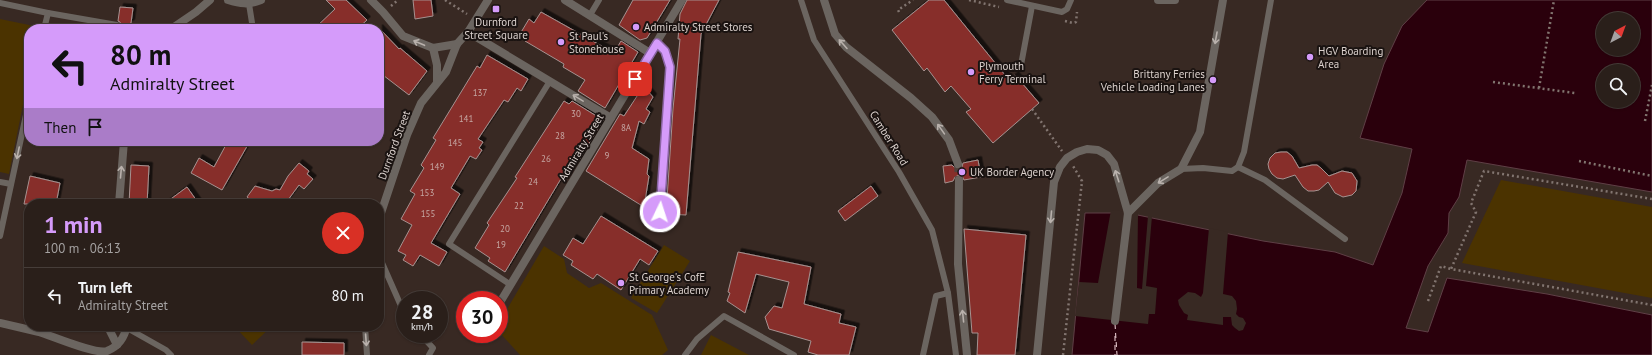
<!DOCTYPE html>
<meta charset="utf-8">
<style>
body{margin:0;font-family:"PT Sans",sans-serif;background:#322723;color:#f1f3f6;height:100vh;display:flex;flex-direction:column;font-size:15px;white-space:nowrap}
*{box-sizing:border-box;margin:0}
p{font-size:13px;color:#a5a2a2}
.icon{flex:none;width:22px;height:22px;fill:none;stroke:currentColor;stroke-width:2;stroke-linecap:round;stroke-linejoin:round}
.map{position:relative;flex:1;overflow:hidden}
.panel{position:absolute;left:24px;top:199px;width:360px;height:132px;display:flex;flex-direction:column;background:#2a1f1a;border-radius:16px;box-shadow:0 1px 3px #0004,0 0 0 1px #463d39}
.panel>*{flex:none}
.hud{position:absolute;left:24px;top:24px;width:360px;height:122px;border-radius:16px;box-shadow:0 1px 3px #0004,0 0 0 1px #463d39;background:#d59bfa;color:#111;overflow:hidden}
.needle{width:26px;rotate:41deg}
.tools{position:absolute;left:1596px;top:12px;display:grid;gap:8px}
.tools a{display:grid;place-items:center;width:44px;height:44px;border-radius:50%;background:#2a1f1a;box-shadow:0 1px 3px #0004,0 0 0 1px #463d39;font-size:20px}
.speed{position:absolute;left:396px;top:291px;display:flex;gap:8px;font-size:20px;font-weight:700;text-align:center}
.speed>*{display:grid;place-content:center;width:52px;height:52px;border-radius:50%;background:#2a1f1a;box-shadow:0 1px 3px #0004,0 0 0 1px #463d39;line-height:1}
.speed small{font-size:10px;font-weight:400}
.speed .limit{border:6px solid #d22;background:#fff;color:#111}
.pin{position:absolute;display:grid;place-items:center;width:34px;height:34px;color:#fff;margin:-17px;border-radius:8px;box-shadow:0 2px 6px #0006}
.me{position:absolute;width:44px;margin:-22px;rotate:4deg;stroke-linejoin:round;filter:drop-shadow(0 0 3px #0008)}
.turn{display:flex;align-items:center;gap:14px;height:84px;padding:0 20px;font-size:18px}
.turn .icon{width:52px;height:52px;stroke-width:2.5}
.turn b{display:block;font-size:28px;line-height:34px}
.then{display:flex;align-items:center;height:38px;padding:0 20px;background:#0003;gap:8px;font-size:15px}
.round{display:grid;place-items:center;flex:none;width:42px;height:42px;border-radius:21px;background:#322723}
.summary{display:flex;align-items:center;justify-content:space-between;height:68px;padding:0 20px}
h1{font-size:24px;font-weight:800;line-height:30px;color:#d59bfa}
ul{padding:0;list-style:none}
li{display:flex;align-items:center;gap:12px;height:56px;padding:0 20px;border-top:1px solid #463d39}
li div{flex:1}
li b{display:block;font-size:15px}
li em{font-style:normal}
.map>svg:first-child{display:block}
</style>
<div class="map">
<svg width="1652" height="355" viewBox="0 0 1652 355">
<defs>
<filter id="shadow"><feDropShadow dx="3.5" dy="-3.5" stdDeviation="0" flood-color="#0009"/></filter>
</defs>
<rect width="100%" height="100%" fill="#382923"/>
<g fill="#4b3300">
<polygon points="0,19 39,27 38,29 29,29 29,75 9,174 0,172"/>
<polygon points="1501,180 1652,207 1652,298 1462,263"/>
<polygon points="664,245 690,261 657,313 631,298"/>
<polygon points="544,246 564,259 567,273 589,288 601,283 652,315 668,350 662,355 520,355 499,332 499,323"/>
<polygon points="234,326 272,326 252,345"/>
<polygon points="711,335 749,355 701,355"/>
</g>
<path fill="#2a000c" stroke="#5f3f46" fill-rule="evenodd" d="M1427,0H1652V192L1467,160L1459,197L1449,213L1448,233L1428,266L1406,328L1428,332L1447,278L1547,294L1652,315V355H1072L1085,213H1128L1263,241L1335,252L1373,265L1402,193L1412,149L1360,138L1384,64L1402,26ZM1603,19H1633V49H1603ZM1603,71H1633V101H1603Z"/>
<g fill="#382923">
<polygon points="1111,210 1138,213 1137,288 1142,289 1148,216 1152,216 1146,286 1157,288 1155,314 1149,314 1148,324 1075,316 1079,282 1098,283"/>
<polygon points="1209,228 1228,232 1223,294 1232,296 1236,301 1237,309 1236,314 1239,317 1243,318 1246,323 1243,330 1239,331 1235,328 1232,325 1231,317 1223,317 1223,325 1187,320 1188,315 1184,313 1179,305 1178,300 1188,292 1195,293 1201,297 1203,293"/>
</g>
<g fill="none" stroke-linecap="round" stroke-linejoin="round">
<g stroke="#f3d7dc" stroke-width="1" stroke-dasharray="5 4" stroke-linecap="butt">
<polyline points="1115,324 1117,355"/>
<polyline points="1115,336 1115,355"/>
</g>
</g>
<g fill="#872d2a" stroke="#a69290" filter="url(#shadow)">
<polygon points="326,0 346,0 367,20 357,29 314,29 335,9"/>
<polygon points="413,0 431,0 433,16 415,19"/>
<polygon points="633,0 670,0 647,38 640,40 619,25"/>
<polygon points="687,0 719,0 701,34 686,215 666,214 673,109 680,39 678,39 680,14"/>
<polygon points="929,0 944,0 1009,80 1015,75 1039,103 993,143 966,112 971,109 951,86 945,92 927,68 924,71 892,30"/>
<polygon points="120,7 133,8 131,23 127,25 127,29 119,29 121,25 120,22 118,21"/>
<polygon points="541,12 614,53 621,41 638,52 605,108 578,91 585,80 563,67 564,64 525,41 526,38 520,34 529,19 534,23"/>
<polygon points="379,28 399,49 400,48 427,71 409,95 379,72"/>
<polygon points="487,55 528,79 521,91 517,88 508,102 504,100 478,139 483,142 479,148 482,150 476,159 470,156 451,188 460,194 431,243 447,252 439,266 420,255 413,266 403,260 406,255 398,251 412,225 401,219 415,194 410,191 424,168 421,165 436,140 433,138 477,66 480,68"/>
<polygon points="641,90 647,90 653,97 646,109 650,112 644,124 639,121 632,148 649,159 647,174 649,176 644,207 586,171 620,114 624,116"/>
<polygon points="564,101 569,104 572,101 603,120 576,165 571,162 505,272 488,261 490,258 475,248 489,225 487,223 517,178 515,177"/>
<polygon points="228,141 250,141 222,190 191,173 199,158 214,167"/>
<polygon points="1281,152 1287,152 1292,156 1299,168 1312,165 1317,165 1321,168 1329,176 1342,171 1352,173 1357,181 1356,191 1352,195 1343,197 1335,193 1328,182 1319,190 1314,191 1308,191 1303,187 1295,175 1283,179 1277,178 1272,174 1269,169 1268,164 1270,158 1275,153"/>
<polygon points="978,160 981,177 964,180 962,176 959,175 955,177 953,181 945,183 943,166 952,165 955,168 960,169 962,167 963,163"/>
<polygon points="299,163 309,171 307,174 313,179 304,189 299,185 285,204 256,204 247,197 255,186 272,191 276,189 280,190 288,176"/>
<polygon points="131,165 149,166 147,204 129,204"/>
<polygon points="30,176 60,183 56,204 24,204"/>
<polygon points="871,186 878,196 845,221 838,211"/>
<polygon points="187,187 199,204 164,204"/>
<polygon points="601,216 658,251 649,265 640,259 621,290 597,274 593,279 571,265 573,261 563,255 573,238 583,244"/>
<polygon points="964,229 1026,235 1015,355 977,355 978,333 972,333"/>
<polygon points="738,252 811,267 804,304 841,314 839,323 856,327 849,355 818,355 808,352 811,341 769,329 765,317 774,306 782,308 789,282 756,274 745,313 727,301 730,293 728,292"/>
<polygon points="302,342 344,343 344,355 302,355"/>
</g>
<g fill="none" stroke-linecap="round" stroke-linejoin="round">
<polyline stroke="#50423c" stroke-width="8" stroke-dasharray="8 4" stroke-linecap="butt" points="958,164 959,180"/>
<g stroke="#827570" stroke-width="2.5" stroke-dasharray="2 3" stroke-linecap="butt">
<polyline points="445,0 467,14"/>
<polyline points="969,0 999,7"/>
<polyline points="391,6 398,0"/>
<polyline points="899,12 898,10 913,0"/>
<polyline points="1065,21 1073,23 1076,22 1077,12"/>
<polyline points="1493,82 1575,93"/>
<polyline points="1539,88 1554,0"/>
<polyline points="1032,109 1062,151"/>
<polyline points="1645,121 1652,85"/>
<polyline points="1579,161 1652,176"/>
<polyline points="1652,199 1484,171 1471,203 1476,212 1451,269 1652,305"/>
<polyline points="1428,301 1441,266 1451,269"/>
<polyline points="1063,355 1082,181 1073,166"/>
</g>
<g stroke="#6b6560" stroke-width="6">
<polyline points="801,0 814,40 899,172 932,230 948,293 936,296 923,355"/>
<polyline points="1007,0 1062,12 1067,9 1071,0"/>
<polyline points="0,3 48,13 117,25"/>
<polyline points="249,4 253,29"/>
<polyline points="590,15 599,0"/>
<polyline points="131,27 138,28"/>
<polyline points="44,29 48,13"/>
<polyline points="1021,65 1032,6"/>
<polyline points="1238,167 1265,180 1345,239"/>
<polyline points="1181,169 1203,168 1232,171 1238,167 1244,152 1271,0"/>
<polyline points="0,182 11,184"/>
<polyline points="0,236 29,101"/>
<polyline points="379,256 405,315"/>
<polyline points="511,285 449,244 550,81"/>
<polyline points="948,293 956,355"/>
<polyline points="365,326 367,355"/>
<polyline points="127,328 166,350 171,355"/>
<polyline points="420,334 433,348 429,355"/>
<polyline points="685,355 697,339 724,316 794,355"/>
</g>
<g stroke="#6b6560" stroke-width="8">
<path d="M228,0C240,4 249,5 261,0"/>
<polyline points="371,0 383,12 403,36 433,48 457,44"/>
<polyline points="565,0 650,53"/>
<polyline points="824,0 835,34 846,47 911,98 932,117 949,140 958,164"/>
<polyline points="1158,0 1175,0"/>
<polyline points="138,29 143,29"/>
<polyline points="171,29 196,12 210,0"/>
<polyline points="468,32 611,118"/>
<polyline points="657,43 665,51 670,67 660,212"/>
<polyline points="433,48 437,65 437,82"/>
<polyline points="959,180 958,264 967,355"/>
<polyline points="119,204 124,141"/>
<polyline points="1128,213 1158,183 1181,169 1200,132 1223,0"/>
<polyline points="379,219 407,135 421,103 446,72 457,44 468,32 488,0"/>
<polyline points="499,304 682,0"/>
<path d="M0,323C13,326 26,329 39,332C52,336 96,355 107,351C119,346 124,338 127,326"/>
<polyline points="110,326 110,331 117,345"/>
<polyline points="1037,355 1054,182 1060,167 1067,158 1077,152 1087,149 1098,150 1107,155 1114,164 1128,213 1115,321"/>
</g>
</g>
<defs><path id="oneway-shaft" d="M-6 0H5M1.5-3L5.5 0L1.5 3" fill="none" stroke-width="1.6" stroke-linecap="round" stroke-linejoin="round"/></defs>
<g stroke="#b9b1ac">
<use href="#oneway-shaft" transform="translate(1216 38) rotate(100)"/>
<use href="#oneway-shaft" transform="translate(419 43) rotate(-157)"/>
<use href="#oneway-shaft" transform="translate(843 44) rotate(-132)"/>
<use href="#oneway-shaft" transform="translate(578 98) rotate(-149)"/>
<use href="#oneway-shaft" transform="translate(941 129) rotate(-125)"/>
<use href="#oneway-shaft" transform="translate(18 153) rotate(102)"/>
<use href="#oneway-shaft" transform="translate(121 172) rotate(-85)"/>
<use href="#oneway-shaft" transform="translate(1117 176) rotate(-108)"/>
<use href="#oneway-shaft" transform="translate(1163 180) rotate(148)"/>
<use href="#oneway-shaft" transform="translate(1051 217) rotate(95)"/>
<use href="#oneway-shaft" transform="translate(963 316) rotate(-96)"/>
<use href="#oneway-shaft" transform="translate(366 340) rotate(86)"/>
</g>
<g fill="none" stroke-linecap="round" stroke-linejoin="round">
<defs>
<polyline id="route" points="635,79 657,43 665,51 670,67 660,212"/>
</defs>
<use href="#route" stroke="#8a65a2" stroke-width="10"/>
<use href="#route" stroke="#d59bfa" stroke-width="7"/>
</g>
<g fill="#d59bfa" stroke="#1a1311" stroke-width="1.5">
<rect x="492" y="5" width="8" height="8" rx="2"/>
<circle cx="636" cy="27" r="4"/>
<circle cx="561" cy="42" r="4"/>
<circle cx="1310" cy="57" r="4"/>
<circle cx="971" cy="72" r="4"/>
<circle cx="1213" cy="80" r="4"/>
<circle cx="962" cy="172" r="4"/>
<circle cx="621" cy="283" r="4"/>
</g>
<g text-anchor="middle" stroke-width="4" stroke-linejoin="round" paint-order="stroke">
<g font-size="9" fill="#c6a8a4">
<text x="480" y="96">137</text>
<text x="576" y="117">30</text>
<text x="466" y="122">141</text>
<text x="626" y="131">8A</text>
<text x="560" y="139">28</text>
<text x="455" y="146">145</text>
<text x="607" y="159">9</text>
<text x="546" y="162">26</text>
<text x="437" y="170">149</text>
<text x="533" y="185">24</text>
<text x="427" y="196">153</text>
<text x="519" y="209">22</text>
<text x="428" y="217">155</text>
<text x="505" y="232">20</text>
<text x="501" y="248">19</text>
</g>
<g font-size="11" fill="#dbd1cd" stroke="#1a1311" text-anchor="start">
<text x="496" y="26" text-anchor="middle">Durnford<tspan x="496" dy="13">Street Square</tspan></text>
<text x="644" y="31">Admiralty Street Stores</text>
<text x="569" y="40">St Paul's<tspan x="569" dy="13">Stonehouse</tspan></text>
<text x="1318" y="55">HGV Boarding<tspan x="1318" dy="13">Area</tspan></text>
<text x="979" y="70">Plymouth<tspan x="979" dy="13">Ferry Terminal</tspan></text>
<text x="1205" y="78" text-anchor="end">Brittany Ferries<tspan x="1205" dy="13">Vehicle Loading Lanes</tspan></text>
<text x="970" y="176">UK Border Agency</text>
<text x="629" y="281">St George's CofE<tspan x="629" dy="13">Primary Academy</tspan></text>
</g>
<g font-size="11" fill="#dbd1cd" stroke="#1a1311">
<text transform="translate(889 138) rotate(58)" y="4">Camber Road</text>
<text transform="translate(394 145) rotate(-70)" y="4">Durnford Street</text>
<text transform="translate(581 147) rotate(-59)" y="4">Admiralty Street</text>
</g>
</g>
</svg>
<div class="tools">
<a><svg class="needle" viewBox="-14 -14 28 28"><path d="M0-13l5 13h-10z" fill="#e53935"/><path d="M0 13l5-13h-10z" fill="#a5a2a2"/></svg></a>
<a><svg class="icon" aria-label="search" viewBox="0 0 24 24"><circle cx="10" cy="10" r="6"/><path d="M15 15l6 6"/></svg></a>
</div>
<div class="speed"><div>28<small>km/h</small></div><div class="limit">30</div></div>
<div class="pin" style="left:635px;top:79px;background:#d93025"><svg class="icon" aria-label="arrive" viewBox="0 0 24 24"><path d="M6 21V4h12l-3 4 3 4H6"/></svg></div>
<svg class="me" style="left:660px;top:212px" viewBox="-20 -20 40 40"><circle r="17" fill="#d59bfa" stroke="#fff" stroke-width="3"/><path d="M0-11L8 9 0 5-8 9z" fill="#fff"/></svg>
<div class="hud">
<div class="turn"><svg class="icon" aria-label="left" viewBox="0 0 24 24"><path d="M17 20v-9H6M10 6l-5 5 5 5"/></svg><div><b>80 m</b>Admiralty Street</div></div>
<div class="then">Then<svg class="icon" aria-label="arrive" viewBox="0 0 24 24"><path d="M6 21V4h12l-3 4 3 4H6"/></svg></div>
</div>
<section class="panel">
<div class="summary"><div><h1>1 min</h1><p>100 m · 06:13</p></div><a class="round" style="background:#d93025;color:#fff"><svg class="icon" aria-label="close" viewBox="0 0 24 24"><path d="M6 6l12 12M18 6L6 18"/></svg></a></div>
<ul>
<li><svg class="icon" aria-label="left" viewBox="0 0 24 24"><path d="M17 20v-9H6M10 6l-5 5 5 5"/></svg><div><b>Turn left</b><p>Admiralty Street</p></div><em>80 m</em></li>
</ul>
</section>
</div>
